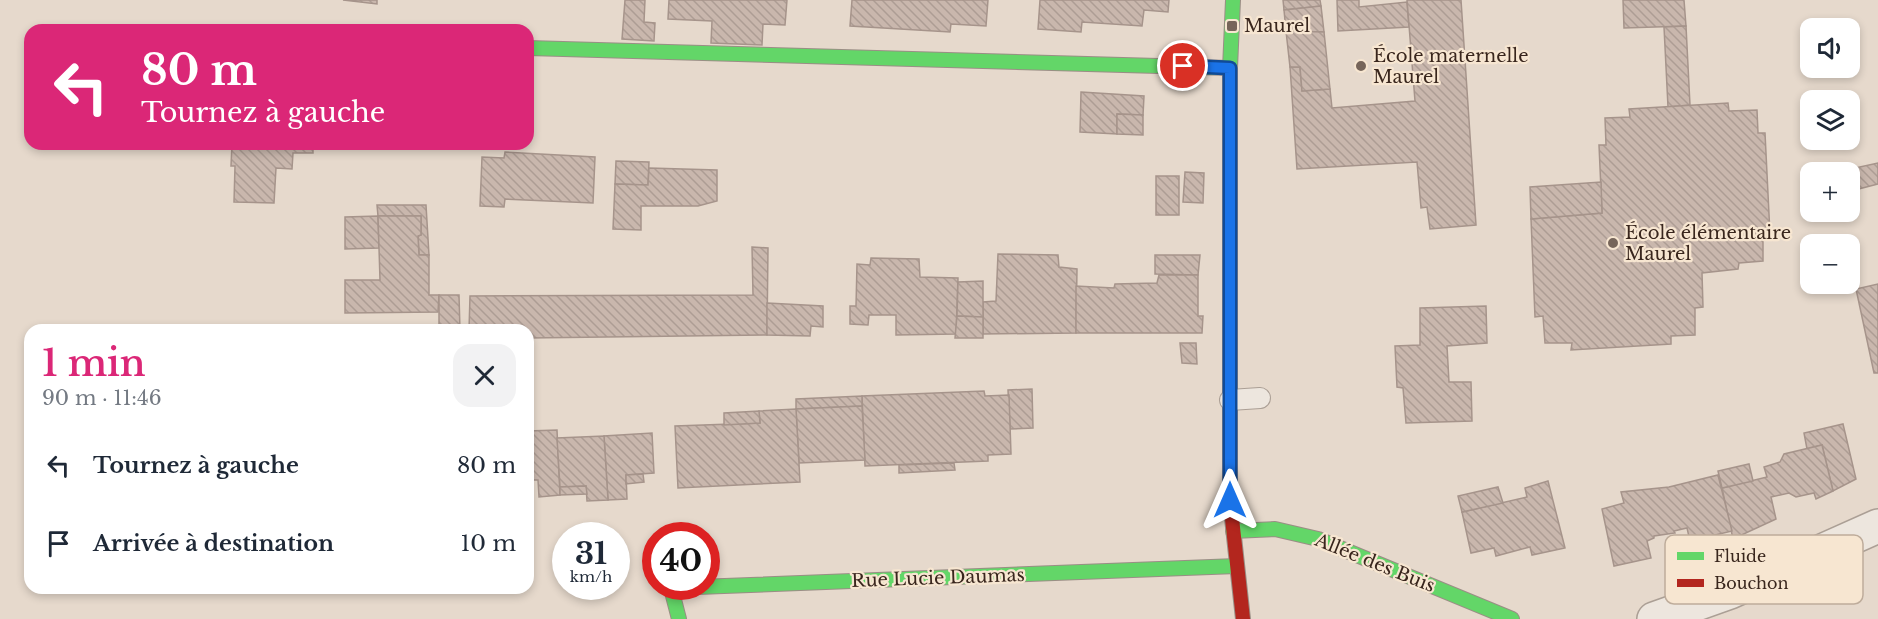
<!DOCTYPE html>
<html lang="fr">
<meta charset="utf-8">
<style>
body{margin:0;font-family:"Libre Baskerville",serif;background:#f2f2f3;color:#1f2937;height:100vh;display:flex;flex-direction:column;font-size:22px;white-space:nowrap}
*{box-sizing:border-box;margin:0}
p{font-size:20px;color:#747a83}
.icon{flex:none;width:33px;height:33px;fill:none;stroke:currentColor;stroke-width:2;stroke-linecap:round;stroke-linejoin:round}
.map{position:relative;flex:1;overflow:hidden}
.panel{position:absolute;left:24px;top:324px;width:510px;height:270px;display:flex;flex-direction:column;background:#fff;border-radius:18px;box-shadow:0 3px 9px #0003}
.panel>*{flex:none}
.guide{position:absolute;left:24px;top:24px;width:510px;height:126px;border-radius:18px;box-shadow:0 3px 9px #0003;background:#db2777;color:#fff;overflow:hidden}
.tools{position:absolute;left:1800px;top:18px;display:grid;gap:12px}
.tools a{display:grid;place-items:center;width:60px;height:60px;border-radius:12px;background:#fff;box-shadow:0 3px 9px #0003;font-size:30px}
.speed{position:absolute;left:552px;top:522px;display:flex;gap:12px;font-size:30px;font-weight:700;text-align:center}
.speed>*{display:grid;place-content:center;width:78px;height:78px;border-radius:50%;background:#fff;box-shadow:0 3px 9px #0003;line-height:1}
.speed small{font-size:15px;font-weight:400}
.speed .limit{border:9px solid #d22;background:#fff;color:#111}
.pin{position:absolute;display:grid;place-items:center;width:51px;height:51px;color:#fff;margin:-26px;border:3px solid #fff;border-radius:50%;box-shadow:0 2px 6px #0007}
.me{position:absolute;width:66px;margin:-33px;rotate:0deg;stroke-linejoin:round;filter:drop-shadow(0 0 4px #0008)}
.turn{display:flex;align-items:center;gap:21px;height:126px;padding:0 18px;font-size:27px}
.turn .icon{width:78px;height:78px;stroke-width:2.5}
.turn b{display:block;font-size:42px;line-height:51px}
.round{display:grid;place-items:center;flex:none;width:63px;height:63px;border-radius:18px;background:#f2f2f3}
.overview{display:flex;align-items:center;justify-content:space-between;height:102px;padding:0 18px}
h1{font-size:36px;font-weight:600;line-height:45px;color:#db2777}
ul{padding:0;list-style:none}
li{display:flex;align-items:center;gap:18px;height:78px;padding:0 18px}
li div{flex:1}
li b{display:block;font-size:22px}
li em{font-style:normal}
.map>svg:first-child{display:block}
</style>
<div class="map">
<svg width="1878" height="619" viewBox="0 0 1878 619">
<defs>
<pattern id="building-back-hatch" width="6" height="6" patternUnits="userSpaceOnUse" patternTransform="scale(1.5)"><rect width="6" height="6" fill="#c9b7ad"/><path d="M-1 5l2 2M0 0l6 6M5-1l2 2" fill="none" stroke="#ad9d94"/></pattern>
</defs>
<rect width="100%" height="100%" fill="#e6d9cc"/>
<g fill="url(#building-back-hatch)" stroke="#a6948b" stroke-width="1.5">
<polygon points="343,0 377,0 377,4"/>
<polygon points="625,0 645,0 644,22 655,23 654,41 622,39"/>
<polygon points="669,0 787,0 785,25 763,24 762,45 711,43 712,21 668,19"/>
<polygon points="852,0 988,0 986,26 951,24 950,32 850,26"/>
<polygon points="1040,0 1169,0 1168,12 1144,10 1142,26 1082,22 1081,32 1038,29"/>
<polygon points="1283,0 1320,0 1321,6 1284,10"/>
<polygon points="1337,0 1359,0 1359,7 1407,2 1409,27 1338,31"/>
<polygon points="1407,0 1461,0 1476,225 1430,229 1427,207 1421,208 1417,162 1297,169 1290,67 1300,67 1302,91 1330,89 1332,108 1415,101"/>
<polygon points="1623,0 1684,0 1686,26 1624,28"/>
<polygon points="1321,6 1324,32 1286,31 1284,10"/>
<polygon points="1686,26 1690,105 1668,107 1664,27"/>
<polygon points="1286,31 1324,32 1330,89 1302,91 1300,67 1290,67"/>
<polygon points="1081,92 1144,96 1143,115 1117,114 1117,134 1080,132"/>
<polygon points="1728,103 1729,111 1757,110 1758,133 1765,133 1770,234 1763,234 1763,261 1739,263 1738,269 1702,273 1703,307 1695,308 1695,335 1671,336 1671,344 1571,350 1572,343 1545,343 1543,316 1535,317 1531,219 1602,213 1599,145 1606,145 1605,118 1630,117 1629,109"/>
<polygon points="1117,114 1143,115 1143,135 1117,134"/>
<polygon points="232,144 313,144 313,153 293,153 292,169 276,168 274,203 234,202 235,166 231,166"/>
<polygon points="505,152 595,157 593,203 505,199 504,207 480,206 482,157 504,158"/>
<polygon points="616,161 649,162 648,185 615,184"/>
<polygon points="1878,163 1878,184 1851,191 1850,172 1847,172 1846,170"/>
<polygon points="649,168 717,170 717,201 698,206 641,206 641,230 613,229 615,184 648,185"/>
<polygon points="1185,172 1204,173 1203,203 1183,202"/>
<rect x="1156" y="176" width="23" height="39"/>
<polygon points="1601,182 1602,213 1531,219 1530,187"/>
<polygon points="377,205 426,205 429,255 419,255 418,236 421,235 421,216 378,216"/>
<polygon points="378,216 379,248 345,249 345,217"/>
<polygon points="378,216 421,216 421,235 418,236 419,255 429,255 429,295 439,295 438,312 345,313 345,280 380,280"/>
<polygon points="752,247 768,248 767,335 528,338 528,330 469,330 470,296 753,295"/>
<polygon points="998,254 1058,255 1059,267 1077,269 1076,333 983,334 983,302 996,301"/>
<polygon points="1155,255 1200,255 1198,275 1155,274"/>
<polygon points="871,258 919,259 920,277 958,278 956,334 896,335 896,315 869,315 868,325 850,324 850,306 856,306 857,264 870,265"/>
<polygon points="1159,275 1198,275 1198,316 1203,316 1202,333 1076,333 1076,286 1114,288 1115,284 1157,283"/>
<polygon points="983,281 983,317 957,316 958,282"/>
<polygon points="1878,284 1878,373 1874,373 1856,289"/>
<polygon points="439,295 459,295 460,330 439,330"/>
<polygon points="767,303 823,306 823,327 811,326 810,336 767,335"/>
<polygon points="1486,306 1487,343 1447,346 1449,382 1471,382 1472,421 1406,423 1403,388 1397,387 1395,346 1420,345 1420,308"/>
<polygon points="957,316 983,317 983,338 955,338"/>
<polygon points="1180,343 1196,343 1197,364 1182,363"/>
<polygon points="1032,389 1033,428 1010,429 1008,390"/>
<polygon points="984,391 985,396 1009,395 1011,454 988,455 988,461 865,466 862,396"/>
<polygon points="862,396 862,406 796,409 796,399"/>
<polygon points="862,406 865,460 799,463 796,409"/>
<polygon points="796,409 800,482 678,488 675,426 760,423 759,411"/>
<polygon points="759,411 760,423 724,425 724,413"/>
<polygon points="1843,424 1856,479 1833,491 1822,445 1807,449 1804,433"/>
<polygon points="557,430 560,495 539,497 538,480 528,480 528,431"/>
<polygon points="652,433 654,473 626,475 627,499 608,500 604,436"/>
<polygon points="604,436 608,500 587,501 586,486 560,487 557,438"/>
<polygon points="1822,445 1833,491 1816,499 1814,493 1796,497 1789,493 1771,497 1776,519 1733,539 1722,488 1767,477 1764,467 1780,462 1784,454"/>
<polygon points="954,463 955,470 899,473 899,465"/>
<polygon points="1749,464 1753,481 1722,488 1718,471"/>
<polygon points="643,474 644,482 626,484 626,475"/>
<polygon points="1718,475 1732,531 1690,541 1687,528 1674,531 1675,533 1654,536 1654,538 1647,541 1651,558 1614,566 1602,509 1624,503 1621,492 1669,487"/>
<polygon points="1548,481 1565,548 1532,555 1530,547 1496,556 1494,548 1471,553 1462,512 1527,497 1525,488"/>
<polygon points="586,486 587,494 560,495 560,487"/>
<polygon points="1498,487 1503,503 1462,512 1458,496"/>
</g>
<g fill="none" stroke-linecap="round" stroke-linejoin="round">
<defs>
<polyline id="lane" points="1230,400 1260,398"/>
<polyline id="street" points="1654,619 1730,592 1878,526"/>
<g id="fast">
<polyline points="528,48 1230,68"/>
<polyline points="1230,473 1230,68 1233,0"/>
<polyline points="1233,531 1275,529 1318,539 1512,619"/>
<polyline points="679,619 671,588 1237,566"/>
</g>
<polyline id="jam" points="1230,473 1230,500 1243,619"/>
</defs>
<use href="#lane" stroke="#ab9f95" stroke-width="22"/>
<use href="#street" stroke="#ab9f95" stroke-width="36"/>
<use href="#fast" stroke="#9a8e85" stroke-width="16"/>
<use href="#jam" stroke="#9a8e85" stroke-width="16"/>
<use href="#lane" stroke="#ede6de" stroke-width="20"/>
<use href="#street" stroke="#ede6de" stroke-width="33"/>
<use href="#fast" stroke="#63d668" stroke-width="14"/>
<use href="#jam" stroke="#b3261e" stroke-width="14"/>
</g>
<g fill="none" stroke-linecap="round" stroke-linejoin="round">
<defs>
<polyline id="route" points="1183,66 1230,68 1230,500"/>
</defs>
<use href="#route" stroke="#114b97" stroke-width="15"/>
<use href="#route" stroke="#1a73e8" stroke-width="10"/>
</g>
<g fill="#76655a" stroke="#f7e6d1" stroke-width="2">
<rect x="1226" y="20" width="12" height="12" rx="3"/>
<circle cx="1361" cy="66" r="6"/>
<circle cx="1613" cy="243" r="6"/>
</g>
<g text-anchor="middle" stroke-width="4.5" stroke-linejoin="round" paint-order="stroke">
<g font-size="18" fill="#39261d" stroke="#f7e6d1" text-anchor="start">
<text x="1244" y="32">Maurel</text>
<text x="1373" y="62">École maternelle<tspan x="1373" dy="21">Maurel</tspan></text>
<text x="1625" y="239">École élémentaire<tspan x="1625" dy="21">Maurel</tspan></text>
</g>
<g font-size="18" fill="#39261d" stroke="#f7e6d1">
<text transform="translate(1375 563) rotate(22)" y="6">Allée des Buis</text>
<text transform="translate(938 578) rotate(-2)" y="6">Rue Lucie Daumas</text>
</g>
</g>
<rect x="1665" y="535" width="198" height="69" rx="9" fill="#f7e6d1" stroke="#beac9b" stroke-width="1.5"/>
<rect x="1677" y="552" width="27" height="8" fill="#63d668"/>
<rect x="1677" y="579" width="27" height="8" fill="#b3261e"/>
<g font-size="16" fill="#39261d">
<text x="1714" y="562">Fluide</text>
<text x="1714" y="589">Bouchon</text>
</g>
</svg>
<div class="tools">
<a><svg class="icon" aria-label="sound" viewBox="0 0 24 24"><path d="M4 9h4l5-4v14l-5-4H4zM17 9q2 3 0 6"/></svg></a>
<a><svg class="icon" aria-label="layers" viewBox="0 0 24 24"><path d="M12 4l9 5-9 5-9-5zM3 14l9 5 9-5"/></svg></a>
<a>+</a>
<a>−</a>
</div>
<div class="speed"><div>31<small>km/h</small></div><div class="limit">40</div></div>
<div class="pin" style="left:1183px;top:66px;background:#d93025"><svg class="icon" aria-label="arrive" viewBox="0 0 24 24"><path d="M6 21V4h12l-3 4 3 4H6"/></svg></div>
<svg class="me" style="left:1230px;top:500px" viewBox="-20 -20 40 40"><path d="M0-17L14 15 0 8-14 15z" fill="#1a73e8" stroke="#fff" stroke-width="4"/></svg>
<div class="guide">
<div class="turn"><svg class="icon" aria-label="left" viewBox="0 0 24 24"><path d="M17 20v-9H6M10 6l-5 5 5 5"/></svg><div><b>80 m</b>Tournez à gauche</div></div>
</div>
<section class="panel">
<div class="overview"><div><h1>1 min</h1><p>90 m · 11:46</p></div><a class="round"><svg class="icon" aria-label="close" viewBox="0 0 24 24"><path d="M6 6l12 12M18 6L6 18"/></svg></a></div>
<ul>
<li><svg class="icon" aria-label="left" viewBox="0 0 24 24"><path d="M17 20v-9H6M10 6l-5 5 5 5"/></svg><div><b>Tournez à gauche</b></div><em>80 m</em></li>
<li><svg class="icon" aria-label="arrive" viewBox="0 0 24 24"><path d="M6 21V4h12l-3 4 3 4H6"/></svg><div><b>Arrivée à destination</b></div><em>10 m</em></li>
</ul>
</section>
</div>
